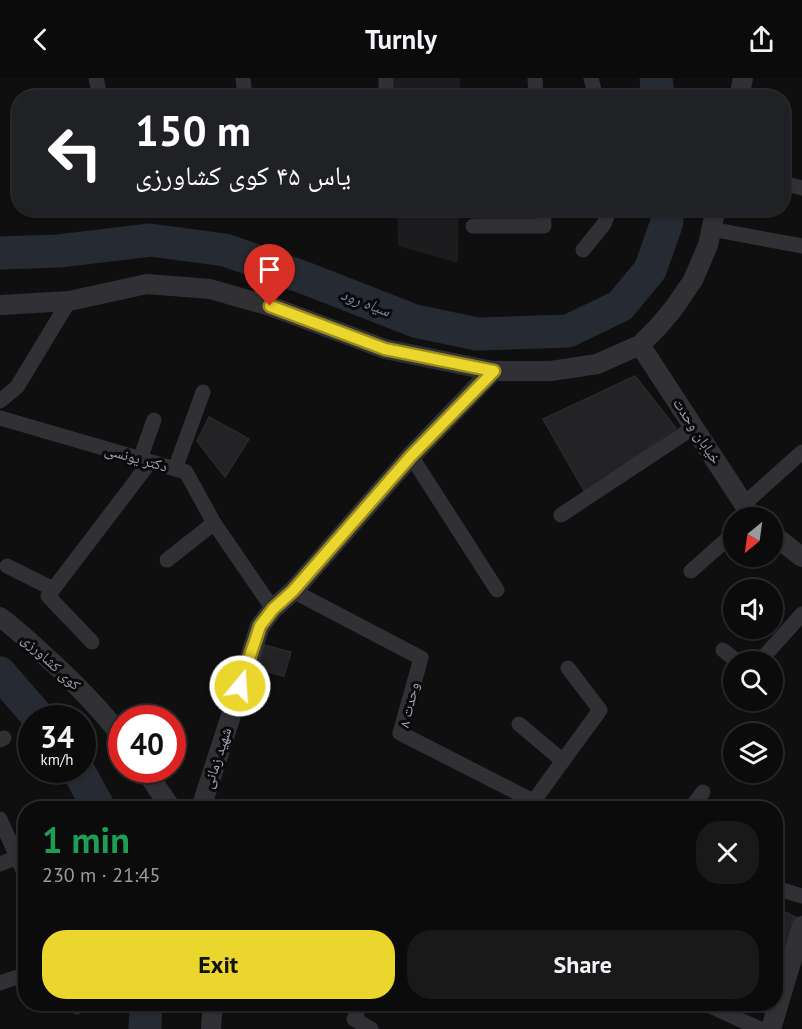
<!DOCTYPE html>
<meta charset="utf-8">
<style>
body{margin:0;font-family:"PT Sans","Noto Naskh Arabic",sans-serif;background:#19191a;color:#f1f3f6;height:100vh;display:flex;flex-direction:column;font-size:22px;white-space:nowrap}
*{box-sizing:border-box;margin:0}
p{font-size:20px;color:#9a9b9d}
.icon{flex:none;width:33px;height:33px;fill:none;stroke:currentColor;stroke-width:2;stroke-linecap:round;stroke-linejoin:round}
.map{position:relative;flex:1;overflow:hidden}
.drawer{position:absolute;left:18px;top:723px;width:765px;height:210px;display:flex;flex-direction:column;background:#0b0b0c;border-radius:24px;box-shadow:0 2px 4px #0004,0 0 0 2px #2b2b2d}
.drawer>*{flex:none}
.guide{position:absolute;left:12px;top:12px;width:778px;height:126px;border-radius:24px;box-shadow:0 2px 4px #0004,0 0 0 2px #2b2b2d;background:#202124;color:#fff;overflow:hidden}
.needle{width:39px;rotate:209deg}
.fabs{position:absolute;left:723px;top:429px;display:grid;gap:12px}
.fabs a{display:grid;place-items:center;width:60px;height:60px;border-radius:50%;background:#0b0b0c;box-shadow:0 2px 4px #0004,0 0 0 2px #2b2b2d;font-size:30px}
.speed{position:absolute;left:18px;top:627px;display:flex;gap:12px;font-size:30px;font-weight:700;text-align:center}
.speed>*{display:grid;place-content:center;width:78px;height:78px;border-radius:50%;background:#0b0b0c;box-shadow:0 2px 4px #0004,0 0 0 2px #2b2b2d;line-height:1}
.speed small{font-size:15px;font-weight:400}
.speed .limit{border:9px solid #d22;background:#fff;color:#111}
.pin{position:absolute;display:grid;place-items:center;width:51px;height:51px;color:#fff;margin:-62px -26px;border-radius:50% 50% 50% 0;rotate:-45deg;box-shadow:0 0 6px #0007}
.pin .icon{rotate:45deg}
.me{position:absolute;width:66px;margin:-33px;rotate:18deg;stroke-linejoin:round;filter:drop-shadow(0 0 4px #0008)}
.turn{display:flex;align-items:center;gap:21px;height:126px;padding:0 24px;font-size:27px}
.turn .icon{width:78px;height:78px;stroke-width:2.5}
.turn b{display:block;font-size:42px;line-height:51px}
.round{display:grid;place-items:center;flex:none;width:63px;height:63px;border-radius:24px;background:#19191a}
.head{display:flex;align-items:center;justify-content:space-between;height:102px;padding:0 24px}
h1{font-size:36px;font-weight:600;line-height:45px;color:#1e9e55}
.primary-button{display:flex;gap:12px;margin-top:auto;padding:12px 24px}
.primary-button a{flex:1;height:69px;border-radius:24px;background:#ebd62d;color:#111;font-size:24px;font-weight:600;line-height:69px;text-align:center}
.primary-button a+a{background:#19191a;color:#f1f3f6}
header{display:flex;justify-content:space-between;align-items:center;height:78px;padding:0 24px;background:#0b0b0c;font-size:27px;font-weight:600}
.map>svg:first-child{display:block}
</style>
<header><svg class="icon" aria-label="back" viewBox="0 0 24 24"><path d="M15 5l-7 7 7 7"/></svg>Turnly<svg class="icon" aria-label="share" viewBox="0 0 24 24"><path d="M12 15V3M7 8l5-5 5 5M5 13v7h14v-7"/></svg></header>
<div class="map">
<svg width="802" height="951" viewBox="0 0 802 951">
<rect width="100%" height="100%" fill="#0f0f10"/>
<g fill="#1c1b1d">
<polygon points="393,0 460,0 460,19 394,19"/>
<polygon points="397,131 459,131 458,185 398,168"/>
</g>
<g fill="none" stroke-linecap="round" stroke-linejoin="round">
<g stroke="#262b33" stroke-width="33">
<polyline points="656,0 658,20"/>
<polyline points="0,175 59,173 150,162 225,172 305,200 415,243 477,256 568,253 620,228 650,192 667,144 666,130"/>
<polyline points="0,595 39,640"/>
<polyline points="78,692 99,730"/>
<polyline points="145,951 146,926"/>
</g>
</g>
<g fill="#232224" stroke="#2a292c" stroke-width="1.5">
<polygon points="635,298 676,350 585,414 543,341"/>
<polygon points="209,339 249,361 225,399 197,363"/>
<polygon points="264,567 291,574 284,598 257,591"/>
<polygon points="776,830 802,842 775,938 735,926 776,926"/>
</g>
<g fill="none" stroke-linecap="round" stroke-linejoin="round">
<g stroke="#313035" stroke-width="15">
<polyline points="96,0 98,9"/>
<polyline points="243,0 245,20"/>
<polyline points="386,0 386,20"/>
<polyline points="535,0 536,20"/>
<polyline points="591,0 596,20"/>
<polyline points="783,105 802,110"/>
<polyline points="473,148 544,148 543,130"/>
<polyline points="711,151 802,168"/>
<polyline points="583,172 604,146 610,130"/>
<polyline points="0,323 17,309 69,223"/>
<polyline points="0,340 186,394 214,445 273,531"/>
<polyline points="411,378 497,512"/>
<polyline points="140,381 154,342"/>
<polyline points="175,391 203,314"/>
<polyline points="744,426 802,374"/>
<polyline points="561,437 694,349"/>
<polyline points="167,482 214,445"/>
<polyline points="7,488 53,511"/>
<polyline points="691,493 734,455"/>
<polyline points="293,513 421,580 400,655 547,730"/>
<polyline points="92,564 48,518 150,384"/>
<polyline points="723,572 738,584"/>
<polyline points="759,584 802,536"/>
<polyline points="519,646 563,683"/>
<polyline points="0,662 4,660"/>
<polyline points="533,724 600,632 568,590"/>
<polyline points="691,730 703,714"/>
<polyline points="0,741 26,799"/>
<polyline points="0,786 17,779"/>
<polyline points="776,810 802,818"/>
<polyline points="0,905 26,896"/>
<polyline points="76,926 77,929"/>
<polyline points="361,926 354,941 371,951"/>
<polyline points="706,926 760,951"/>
</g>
<g stroke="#313035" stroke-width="20">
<polyline points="739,20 743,0"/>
<polyline points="0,227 69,223 147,206 210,211 270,228 385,271 493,293 551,293 597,286 640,267 658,249 674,230 693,202 708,167 716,130"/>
<polyline points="640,267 753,440"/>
<polyline points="772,456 802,479"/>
<path d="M0,539C15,550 29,563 42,575C71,601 98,628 122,659"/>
<polyline points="145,692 171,730"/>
<polyline points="201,730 260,548 273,531 293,513 411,378 493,293"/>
<polyline points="211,951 213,926"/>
<polyline points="771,951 802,848"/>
</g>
</g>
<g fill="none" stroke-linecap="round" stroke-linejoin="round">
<defs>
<polyline id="route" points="240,608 260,548 273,531 293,513 411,378 494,293 385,271 270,228"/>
</defs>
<use href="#route" stroke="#998b1d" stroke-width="15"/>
<use href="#route" stroke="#ebd62d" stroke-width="10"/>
</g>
<g text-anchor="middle" stroke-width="6" stroke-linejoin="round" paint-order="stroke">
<g font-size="15" fill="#a1a2b1" stroke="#0b0a0b">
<text transform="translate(697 353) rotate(57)" y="5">خیابان وحدت</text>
<text transform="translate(136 380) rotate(16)" y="5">دکتر یونسی</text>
<text transform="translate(51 584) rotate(43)" y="5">کوی کشاورزی</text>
<text transform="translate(409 627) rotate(-77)" y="5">وحدت ۸</text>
<text transform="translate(217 680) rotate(-72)" y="5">شهید زمانی</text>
</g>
<g font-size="16" font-style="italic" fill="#7888ac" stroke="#0b0a0b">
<text transform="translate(366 224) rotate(21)" y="6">سیاه رود</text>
</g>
</g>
</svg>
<div class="fabs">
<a><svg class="needle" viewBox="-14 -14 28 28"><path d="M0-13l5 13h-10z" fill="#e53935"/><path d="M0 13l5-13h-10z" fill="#9a9b9d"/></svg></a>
<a><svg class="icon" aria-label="sound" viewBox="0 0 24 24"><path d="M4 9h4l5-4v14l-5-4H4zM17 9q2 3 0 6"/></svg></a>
<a><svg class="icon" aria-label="search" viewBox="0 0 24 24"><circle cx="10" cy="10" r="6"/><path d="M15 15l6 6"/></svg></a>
<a><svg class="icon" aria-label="layers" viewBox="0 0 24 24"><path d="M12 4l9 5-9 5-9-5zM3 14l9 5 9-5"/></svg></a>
</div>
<div class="speed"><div>34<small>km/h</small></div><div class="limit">40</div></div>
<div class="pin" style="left:270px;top:228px;background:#d93025"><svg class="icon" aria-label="arrive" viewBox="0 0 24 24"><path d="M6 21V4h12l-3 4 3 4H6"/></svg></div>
<svg class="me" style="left:240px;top:608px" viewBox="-20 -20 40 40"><circle r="17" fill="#ebd62d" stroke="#fff" stroke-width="3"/><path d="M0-11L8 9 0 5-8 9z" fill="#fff"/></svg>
<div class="guide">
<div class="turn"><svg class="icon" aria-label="left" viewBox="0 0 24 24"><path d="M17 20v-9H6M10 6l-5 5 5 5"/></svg><div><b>150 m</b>یاس ۴۵ کوی کشاورزی</div></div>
</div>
<section class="drawer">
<div class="head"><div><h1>1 min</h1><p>230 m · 21:45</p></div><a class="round"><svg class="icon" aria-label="close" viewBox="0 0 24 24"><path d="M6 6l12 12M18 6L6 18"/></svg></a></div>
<div class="primary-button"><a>Exit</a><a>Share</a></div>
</section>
</div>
